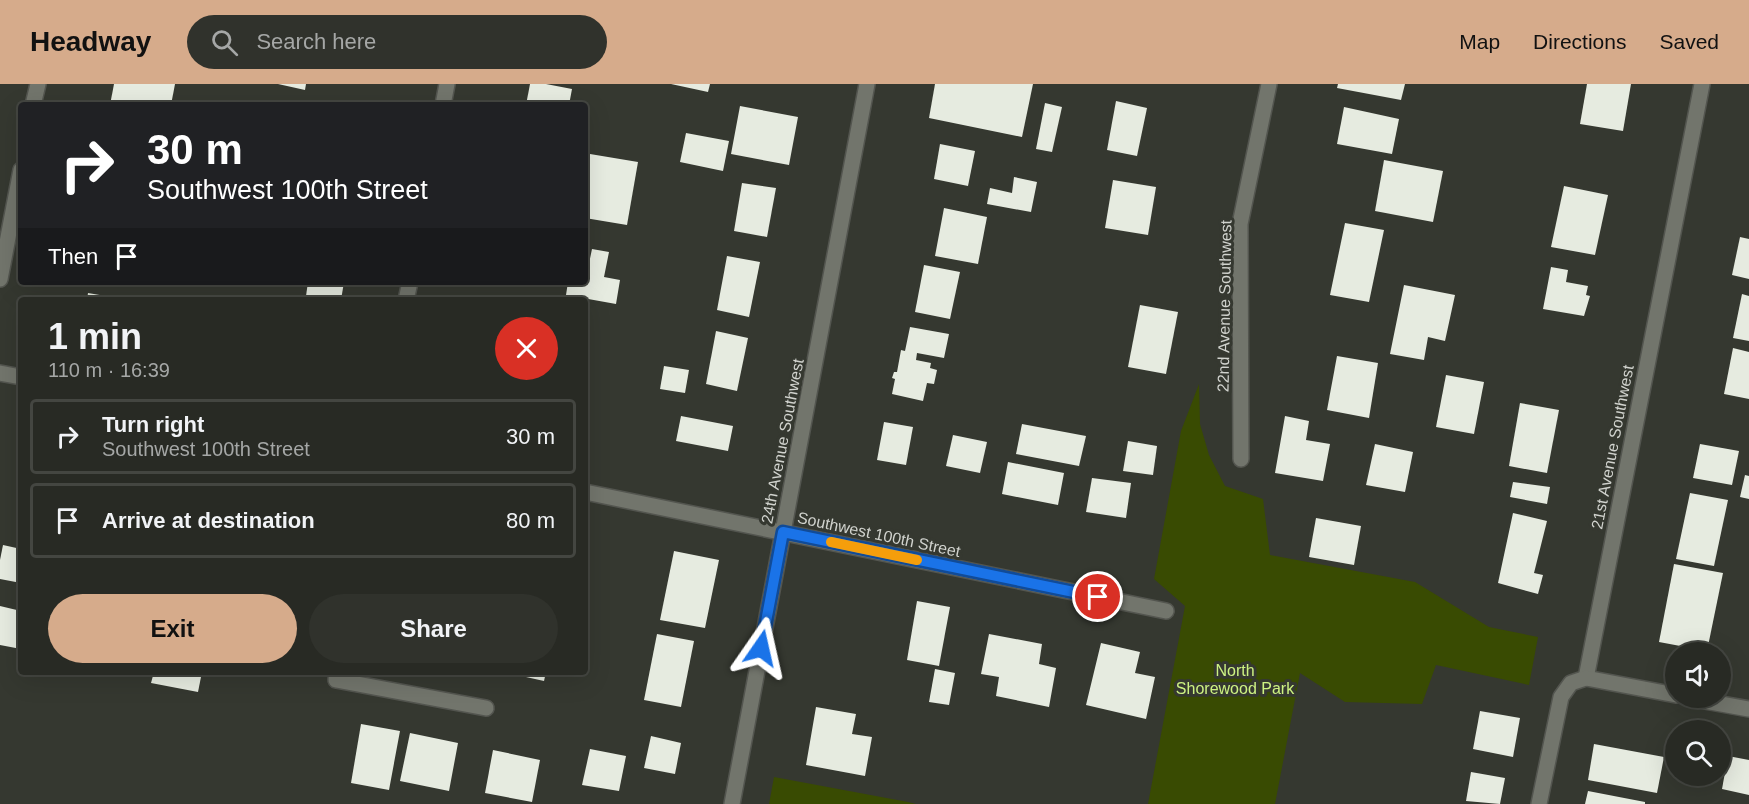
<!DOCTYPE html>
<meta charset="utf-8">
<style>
body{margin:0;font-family:Arial,sans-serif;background:#30322c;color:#f1f3f6;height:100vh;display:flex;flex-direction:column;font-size:22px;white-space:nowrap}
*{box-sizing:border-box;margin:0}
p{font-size:20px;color:#a5a7a6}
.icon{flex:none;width:33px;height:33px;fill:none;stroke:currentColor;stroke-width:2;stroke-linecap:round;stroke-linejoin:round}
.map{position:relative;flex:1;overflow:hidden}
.drawer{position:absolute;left:18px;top:213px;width:570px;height:378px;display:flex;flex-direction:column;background:#282a24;border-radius:6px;box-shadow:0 6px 24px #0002,0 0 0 2px #444641}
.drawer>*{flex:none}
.guide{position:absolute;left:18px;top:18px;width:570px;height:183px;border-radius:6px;box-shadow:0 6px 24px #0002,0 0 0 2px #444641;background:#202124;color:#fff;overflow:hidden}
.controls{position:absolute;left:1665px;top:558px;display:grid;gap:12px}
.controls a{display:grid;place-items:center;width:66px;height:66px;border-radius:50%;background:#282a24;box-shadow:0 6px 24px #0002,0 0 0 2px #444641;font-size:30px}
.pin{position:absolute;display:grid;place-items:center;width:51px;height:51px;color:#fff;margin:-26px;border:3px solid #fff;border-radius:50%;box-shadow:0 2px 6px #0007}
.me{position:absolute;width:66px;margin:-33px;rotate:11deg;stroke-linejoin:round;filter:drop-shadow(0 0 4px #0008)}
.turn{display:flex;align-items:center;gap:21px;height:126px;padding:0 30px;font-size:27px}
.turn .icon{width:78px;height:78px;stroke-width:2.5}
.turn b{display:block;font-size:42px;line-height:51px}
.then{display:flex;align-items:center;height:57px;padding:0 30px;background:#0003;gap:12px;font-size:22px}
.round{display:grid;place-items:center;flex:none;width:63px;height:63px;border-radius:32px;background:#30322c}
.overview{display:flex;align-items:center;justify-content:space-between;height:102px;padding:0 30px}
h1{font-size:36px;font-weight:800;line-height:45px}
.button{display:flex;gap:12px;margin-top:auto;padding:12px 30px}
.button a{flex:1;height:69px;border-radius:36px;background:#d6ab8b;color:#111;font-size:24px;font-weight:800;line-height:69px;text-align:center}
.button a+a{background:#30322c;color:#f1f3f6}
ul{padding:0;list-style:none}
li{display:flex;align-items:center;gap:18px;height:75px;margin:0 12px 9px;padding:0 18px;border:3px solid #444641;border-radius:6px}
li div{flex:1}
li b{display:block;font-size:22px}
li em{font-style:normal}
header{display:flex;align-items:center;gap:36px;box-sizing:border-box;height:84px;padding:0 30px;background:#d6ab8b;color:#111}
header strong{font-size:28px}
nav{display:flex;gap:33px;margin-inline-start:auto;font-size:21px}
.search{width:420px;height:54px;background:#30322c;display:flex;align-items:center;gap:15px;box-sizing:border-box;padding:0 21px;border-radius:33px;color:#a5a7a6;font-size:22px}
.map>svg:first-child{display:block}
</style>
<header>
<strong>Headway</strong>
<div class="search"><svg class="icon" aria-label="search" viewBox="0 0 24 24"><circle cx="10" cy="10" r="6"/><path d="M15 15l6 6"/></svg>Search here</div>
<nav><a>Map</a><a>Directions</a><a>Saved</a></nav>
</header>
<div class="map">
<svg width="1749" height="720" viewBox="0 0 1749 720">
<rect width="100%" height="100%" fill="#353830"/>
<g fill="#394b02">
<polygon points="1199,300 1200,340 1209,371 1225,402 1263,415 1270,471 1415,498 1489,543 1538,553 1529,601 1436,581 1422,620 1345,618 1300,589 1275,720 1148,720 1185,522 1154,495 1181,347"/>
<polygon points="774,693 908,718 916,720 769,720"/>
</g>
<g fill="#e6ebe0">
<polygon points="114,0 175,0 171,21 110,21"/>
<polygon points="278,0 306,0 305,6"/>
<polygon points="530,0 546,0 572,5 569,21 526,21"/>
<polygon points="671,0 710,0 708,8"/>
<polygon points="935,0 1033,0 1022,53 929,34"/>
<polygon points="1338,0 1405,0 1401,16 1337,4"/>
<polygon points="1587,0 1631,0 1623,47 1580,40"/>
<polygon points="1116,17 1147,24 1137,72 1107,66"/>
<polygon points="1045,19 1062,23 1052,68 1036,65"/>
<polygon points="740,22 798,33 789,81 731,70"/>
<polygon points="1344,23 1399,35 1392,70 1337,60"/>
<polygon points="686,49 729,57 723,87 680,78"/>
<polygon points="940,60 975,67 968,102 934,95"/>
<polygon points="590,70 638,78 627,141 585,134 585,98"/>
<polygon points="1384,76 1443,87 1433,138 1375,127"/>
<polygon points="1014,93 1037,98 1031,128 987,120 990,104 1012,109"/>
<polygon points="1113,96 1156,103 1148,151 1105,144"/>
<polygon points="742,99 776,104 767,153 734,147"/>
<polygon points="1564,102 1608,111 1595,171 1551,163"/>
<polygon points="944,124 987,133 978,180 935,172"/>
<polygon points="1345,139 1384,146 1369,218 1330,211"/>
<polygon points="1740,153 1749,155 1749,195 1732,191"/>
<polygon points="592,165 609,168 604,193 620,196 616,220 566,211 568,198 585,198 585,189 587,189"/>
<polygon points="727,172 760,178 749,233 717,226"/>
<polygon points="924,181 960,188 950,235 915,228"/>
<polygon points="1551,183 1568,186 1566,198 1588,202 1586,211 1590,212 1584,232 1543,225"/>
<polygon points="308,198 344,198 341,216 327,216 306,212"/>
<polygon points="1404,201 1455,211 1445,257 1428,253 1424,276 1390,270"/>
<polygon points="88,209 123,215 123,216 87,216"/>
<polygon points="1742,210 1749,212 1749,257 1733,254"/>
<polygon points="1140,221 1178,228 1166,290 1128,283"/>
<polygon points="910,243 949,250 944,274 917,269 916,276 931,279 930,284 937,286 934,300 927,299 923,317 892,310 895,295 892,294 894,288 897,288 901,266 905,267"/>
<polygon points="716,247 748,254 737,307 706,300"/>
<polygon points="1733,264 1749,268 1749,315 1724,310"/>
<polygon points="1337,272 1378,279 1369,334 1327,326"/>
<polygon points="664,282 689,286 685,309 660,305"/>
<polygon points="1446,291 1484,298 1474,350 1436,343"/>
<polygon points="1520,319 1559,326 1547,389 1509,382"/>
<polygon points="681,332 733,342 728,367 676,357"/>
<polygon points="1285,332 1309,337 1306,356 1330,360 1323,397 1275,389"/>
<polygon points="884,338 913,343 906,381 877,376"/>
<polygon points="1022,340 1086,352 1079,382 1016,370"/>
<polygon points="953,351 987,358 980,389 946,382"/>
<polygon points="1128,357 1157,362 1153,391 1123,387"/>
<polygon points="1375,360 1413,368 1405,408 1366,401"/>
<polygon points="1700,360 1739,367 1732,401 1693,394"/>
<polygon points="1008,378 1064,389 1058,421 1002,410"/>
<polygon points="1745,391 1749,392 1749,415 1740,413"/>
<polygon points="1092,394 1131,399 1126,434 1086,428"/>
<polygon points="1513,398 1550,403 1547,420 1510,413"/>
<polygon points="1690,409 1728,416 1714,482 1676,475"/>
<polygon points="1513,429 1547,437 1534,489 1543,491 1538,510 1498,499"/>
<polygon points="1316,434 1361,442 1354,481 1309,473"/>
<polygon points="3,461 21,465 21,499 0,495 0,476"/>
<polygon points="674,467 719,476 705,544 660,536"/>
<polygon points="1674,480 1723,489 1707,567 1659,558"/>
<polygon points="917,517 950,523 939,582 907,576"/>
<polygon points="0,522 21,527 21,565 0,561"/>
<polygon points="657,550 694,557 681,623 644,616"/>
<polygon points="989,550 1042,560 1039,580 1056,584 1049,623 996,612 999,593 981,590"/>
<polygon points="1101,559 1140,568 1135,589 1155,593 1146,635 1086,621"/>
<polygon points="935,585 955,589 949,621 929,618"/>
<polygon points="154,588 202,588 198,608 151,599"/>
<polygon points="503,588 546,588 544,597"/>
<polygon points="816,623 856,630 852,650 872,653 865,692 806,681"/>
<polygon points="1480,627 1520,634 1513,673 1473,665"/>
<polygon points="361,640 400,647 389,706 351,699"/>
<polygon points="410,649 458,659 449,707 400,697"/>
<polygon points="651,652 681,659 675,690 644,684"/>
<polygon points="1594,660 1664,673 1657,709 1588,696"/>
<polygon points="590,665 626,672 619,707 582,701"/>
<polygon points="493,666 540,676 532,718 485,709"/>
<polygon points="1728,672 1749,676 1749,711 1722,705"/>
<polygon points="1471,688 1505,694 1500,720 1466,717"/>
<polygon points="1588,707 1645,718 1645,720 1585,720"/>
</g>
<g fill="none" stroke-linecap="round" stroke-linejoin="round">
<defs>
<g id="minor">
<polyline points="443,21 447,0"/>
<polyline points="406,216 410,198"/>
<polyline points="0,289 21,293"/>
<polyline points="1241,375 1240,140 1269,0"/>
<polyline points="585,408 1166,527"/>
<polyline points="337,588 336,596 486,624"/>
<polyline points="1586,594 1702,0"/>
<polyline points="1688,614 1749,625"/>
<polyline points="732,720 867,0"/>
<polyline points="1539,720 1561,613 1571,599 1586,594 1676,611"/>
</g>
<g id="tertiary">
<polyline points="33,21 38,0"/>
<polyline points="0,195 21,86"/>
</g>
</defs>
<use href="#minor" stroke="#53554f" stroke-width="18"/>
<use href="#tertiary" stroke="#53554f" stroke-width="18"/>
<use href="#minor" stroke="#72756c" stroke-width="15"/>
<use href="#tertiary" stroke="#72756c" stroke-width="15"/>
</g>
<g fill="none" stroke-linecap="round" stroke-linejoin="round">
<defs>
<polyline id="route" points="761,564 783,448 1098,513"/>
</defs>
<use href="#route" stroke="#114b97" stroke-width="15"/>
<use href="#route" stroke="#1a73e8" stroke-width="10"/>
<polyline stroke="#f59e0b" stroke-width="10" points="831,458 917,476"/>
</g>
<g text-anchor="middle" stroke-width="6" stroke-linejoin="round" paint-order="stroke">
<g font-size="16" fill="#d1d3ce" stroke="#353830">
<text transform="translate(1224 222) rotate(-89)" y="6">22nd Avenue Southwest</text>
<text transform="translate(782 357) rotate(-79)" y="6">24th Avenue Southwest</text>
<text transform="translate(1612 363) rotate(-79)" y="6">21st Avenue Southwest</text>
<text transform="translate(879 450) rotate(12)" y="6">Southwest 100th Street</text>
</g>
<g font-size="16" fill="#cdf282" stroke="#353830">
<text x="1235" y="592">North<tspan x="1235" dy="18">Shorewood Park</tspan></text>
</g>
</g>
</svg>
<div class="controls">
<a><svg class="icon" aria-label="sound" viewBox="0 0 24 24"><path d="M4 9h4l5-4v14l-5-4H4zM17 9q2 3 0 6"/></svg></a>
<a><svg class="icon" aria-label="search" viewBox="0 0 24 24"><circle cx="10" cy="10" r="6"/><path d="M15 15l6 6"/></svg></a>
</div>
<div class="pin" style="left:1098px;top:513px;background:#d93025"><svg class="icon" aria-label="arrive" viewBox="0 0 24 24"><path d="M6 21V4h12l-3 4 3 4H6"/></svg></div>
<svg class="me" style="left:761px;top:564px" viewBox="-20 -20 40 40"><path d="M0-17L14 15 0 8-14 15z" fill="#1a73e8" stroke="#fff" stroke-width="4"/></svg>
<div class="guide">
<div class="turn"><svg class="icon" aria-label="right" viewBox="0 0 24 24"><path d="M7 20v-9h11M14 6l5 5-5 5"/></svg><div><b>30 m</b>Southwest 100th Street</div></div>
<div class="then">Then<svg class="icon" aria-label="arrive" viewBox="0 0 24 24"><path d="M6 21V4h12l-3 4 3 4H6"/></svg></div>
</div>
<section class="drawer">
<div class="overview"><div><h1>1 min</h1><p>110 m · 16:39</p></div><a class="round" style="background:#d93025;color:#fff"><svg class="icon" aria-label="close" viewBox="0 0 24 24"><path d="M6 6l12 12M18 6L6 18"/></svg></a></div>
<ul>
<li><svg class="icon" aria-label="right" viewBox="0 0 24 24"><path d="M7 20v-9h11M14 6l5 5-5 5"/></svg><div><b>Turn right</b><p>Southwest 100th Street</p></div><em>30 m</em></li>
<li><svg class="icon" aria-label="arrive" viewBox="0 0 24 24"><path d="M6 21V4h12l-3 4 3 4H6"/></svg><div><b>Arrive at destination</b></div><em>80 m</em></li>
</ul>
<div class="button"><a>Exit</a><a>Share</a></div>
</section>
</div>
